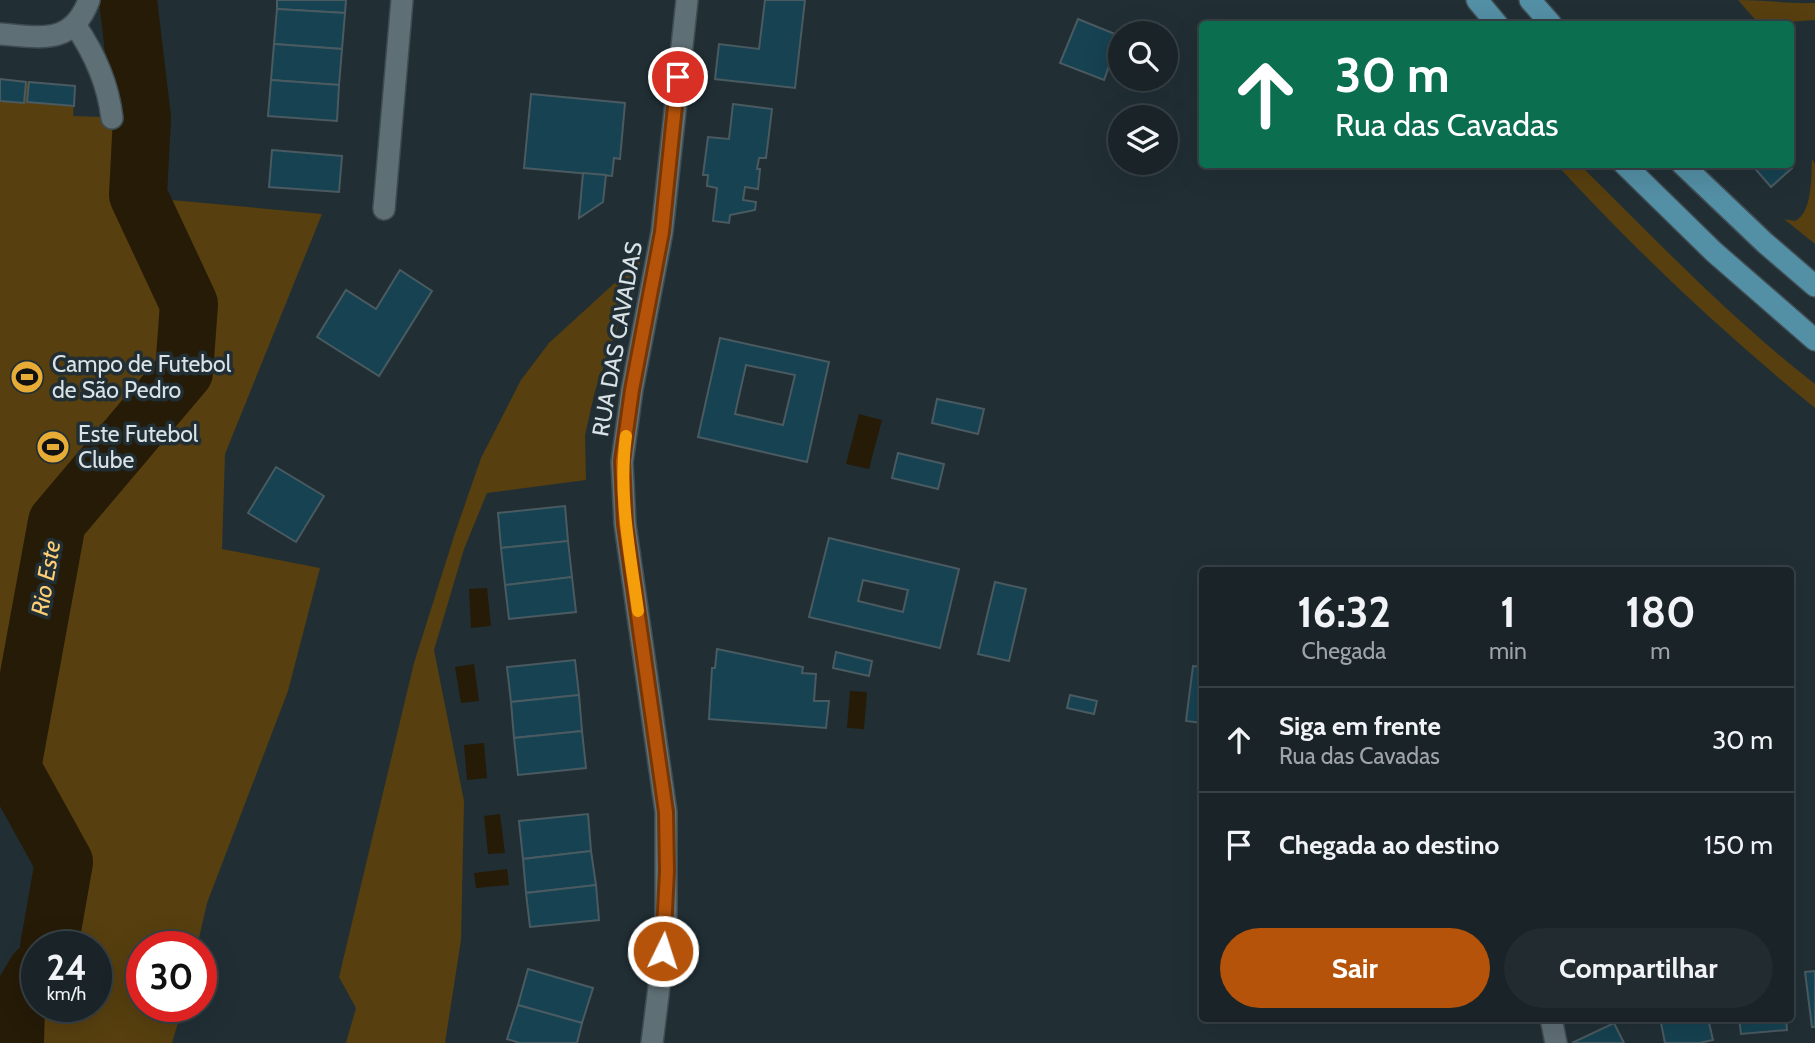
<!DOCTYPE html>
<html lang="pt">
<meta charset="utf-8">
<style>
body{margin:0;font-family:Cabin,sans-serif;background:#222b30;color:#f1f3f6;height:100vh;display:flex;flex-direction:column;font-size:26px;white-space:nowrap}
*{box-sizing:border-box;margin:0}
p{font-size:23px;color:#9fa4a8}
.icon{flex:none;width:38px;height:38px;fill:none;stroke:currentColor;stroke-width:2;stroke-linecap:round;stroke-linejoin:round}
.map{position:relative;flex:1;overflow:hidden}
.drawer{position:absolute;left:1199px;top:567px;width:595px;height:455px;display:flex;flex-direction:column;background:#192328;border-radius:7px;box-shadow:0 7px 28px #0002,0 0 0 2px #374045}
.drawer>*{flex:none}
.banner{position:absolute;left:1199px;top:21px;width:595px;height:147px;border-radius:7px;box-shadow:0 7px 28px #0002,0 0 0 2px #374045;background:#0b6e4f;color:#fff;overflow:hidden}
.tools{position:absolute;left:1108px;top:21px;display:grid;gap:14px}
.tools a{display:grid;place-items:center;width:70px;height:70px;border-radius:50%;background:#192328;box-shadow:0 7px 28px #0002,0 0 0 2px #374045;font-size:35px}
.speed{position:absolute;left:21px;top:931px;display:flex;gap:14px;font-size:35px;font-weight:700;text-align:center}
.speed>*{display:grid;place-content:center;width:91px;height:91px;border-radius:50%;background:#192328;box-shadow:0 7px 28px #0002,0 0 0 2px #374045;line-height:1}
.speed small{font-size:18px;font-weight:400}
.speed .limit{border:10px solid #d22;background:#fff;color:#111}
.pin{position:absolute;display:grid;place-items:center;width:60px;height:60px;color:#fff;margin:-30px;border:4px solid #fff;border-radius:50%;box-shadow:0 2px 7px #0007}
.me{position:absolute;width:77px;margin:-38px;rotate:4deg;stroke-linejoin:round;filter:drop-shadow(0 0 5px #0008)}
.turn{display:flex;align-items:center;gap:24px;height:147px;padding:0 21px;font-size:32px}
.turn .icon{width:91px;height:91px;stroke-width:2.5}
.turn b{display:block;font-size:49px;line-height:60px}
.eta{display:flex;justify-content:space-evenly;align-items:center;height:119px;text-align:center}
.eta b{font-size:42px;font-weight:800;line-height:49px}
.button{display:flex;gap:14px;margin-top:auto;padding:14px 21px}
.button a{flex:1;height:80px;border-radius:42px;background:#b45309;color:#fff;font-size:28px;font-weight:800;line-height:80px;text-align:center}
.button a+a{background:#222b30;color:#f1f3f6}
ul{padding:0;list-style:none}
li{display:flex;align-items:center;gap:21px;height:105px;padding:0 21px;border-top:2px solid #374045}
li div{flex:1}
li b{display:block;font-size:26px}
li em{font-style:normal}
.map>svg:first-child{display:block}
</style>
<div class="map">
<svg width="1815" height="1043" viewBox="0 0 1815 1043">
<rect width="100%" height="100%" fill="#212f35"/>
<g fill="#573f0f">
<path d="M1738,0C1765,0 1789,4 1815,3V20L1759,24Z"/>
<polygon points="0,79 75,86 73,116 130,118 130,197 175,309 167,372 45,521 13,703 0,700"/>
<path d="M1812,159L1815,164V244L1784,219L1795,221C1813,212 1811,176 1812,159Z"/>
<path d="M1557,165H1580C1656,240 1730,318 1815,384V408C1723,333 1637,252 1557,165Z"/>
<polygon points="150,198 322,214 225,454 222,549 320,568 288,691 207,903 197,947 142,947 142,1006 183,1006 172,1043 26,1043 28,1009 37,994 37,1006 96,1006 96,947 58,947 75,864 25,765 66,527 190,382 199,304"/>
<polygon points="643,242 637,286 618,326 595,391 585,435 586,480 487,493 464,549 434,650 464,801 461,940 445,1043 346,1043 356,1008 339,977 414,663 455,533 481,458 521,380 549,343 619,279"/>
</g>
<g fill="#251b07">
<polygon points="859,414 882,420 869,469 846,464"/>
<polygon points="487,588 491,626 471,628 469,589"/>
<polygon points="474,664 479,701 461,703 455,667"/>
<polygon points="850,691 867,692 864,729 847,728"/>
<polygon points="484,743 487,778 467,780 464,745"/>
<polygon points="500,814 505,853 488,854 484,816"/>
<polygon points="507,869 509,885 476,888 474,873"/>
</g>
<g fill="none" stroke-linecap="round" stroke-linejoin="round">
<g stroke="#251b07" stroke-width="58">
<polyline points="49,947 64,862 12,768 57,522 184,372 189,304 138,195 142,118 128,0"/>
<polyline points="15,1043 16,1006 37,971"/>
</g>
</g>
<g fill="#164251" stroke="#4a5a61" stroke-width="2" fill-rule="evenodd">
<polygon points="277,0 346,0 345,13 277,9"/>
<polygon points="765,0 805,0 795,88 715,79 719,44 759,49"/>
<polygon points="277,9 345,13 342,49 274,44"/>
<polygon points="1078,19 1120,36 1104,80 1060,63"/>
<polygon points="274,44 342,49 339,85 271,80"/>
<polygon points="0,79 26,82 24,103 0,101"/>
<polygon points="271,80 339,85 337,121 268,116"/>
<polygon points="29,82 75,86 74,106 27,102"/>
<polygon points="531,94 625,103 620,159 614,158 612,176 524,168"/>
<polygon points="733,104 772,109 766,158 759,158 757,169 760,169 758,189 745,187 743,200 756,202 755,210 730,215 729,223 713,221 717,188 707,186 708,175 703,175 708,137 729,139"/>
<polygon points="272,150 342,156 339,192 269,187"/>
<polygon points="1751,164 1789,164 1792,168 1771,187"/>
<polygon points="583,173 606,175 603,202 579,218"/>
<polygon points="400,270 432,291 379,376 317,337 346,290 376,309"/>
<path d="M720,338L829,362L807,462L698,437ZM746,365L795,375L783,425L735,414Z"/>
<polygon points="937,399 984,409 978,434 932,423"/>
<polygon points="898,453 944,464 938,489 892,478"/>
<polygon points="276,467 324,496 296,542 248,513"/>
<polygon points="565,506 568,541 501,548 498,513"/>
<path d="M829,538L959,569L940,648L809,617ZM863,580L908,590L903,612L858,601Z"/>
<polygon points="568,541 572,577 505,585 501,548"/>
<polygon points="572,577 576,612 509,619 505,585"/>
<polygon points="995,582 1026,589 1009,661 978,654"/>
<polygon points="717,649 803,667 802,673 816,674 814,701 829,701 826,728 709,719 712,668 715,668"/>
<polygon points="836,652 872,661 869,676 833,668"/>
<polygon points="575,660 579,695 511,702 507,667"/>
<polygon points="1193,666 1202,667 1202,723 1186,721"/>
<polygon points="579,695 582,731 514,738 511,702"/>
<polygon points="1070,695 1097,701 1094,714 1067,708"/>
<polygon points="582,731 586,768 518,775 514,738"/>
<polygon points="588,814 591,851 523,859 519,821"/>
<polygon points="591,851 596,885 526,893 523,859"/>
<polygon points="596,885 599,920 530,927 526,893"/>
<polygon points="528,969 593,988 582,1023 518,1005"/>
<polygon points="1815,971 1815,1027 1812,1027 1805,972"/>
<polygon points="518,1005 582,1023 577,1043 520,1043 507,1039"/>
<polygon points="1660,1018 1708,1018 1713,1040 1699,1043 1665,1043"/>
<polygon points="1739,1018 1786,1018 1787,1030 1741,1034"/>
<polygon points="1614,1023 1624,1043 1572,1043"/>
</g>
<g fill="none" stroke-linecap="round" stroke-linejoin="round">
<defs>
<g id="street">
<path d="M75,25C95,54 108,83 112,118"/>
<path d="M0,34C40,37 72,46 89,0"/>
<polyline points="384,209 402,0"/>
<polyline points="1551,1018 1556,1043"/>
<polyline points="652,1043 666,931 666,812 625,524 622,462 632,390 662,232 687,0"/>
</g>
<g id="primary">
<polyline points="1477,0 1497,24"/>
<polyline points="1530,0 1551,24"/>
<polyline points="1624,164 1714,252 1815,340"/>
<polyline points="1682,164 1765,243 1815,286"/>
</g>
</defs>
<use href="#street" stroke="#3f4c51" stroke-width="24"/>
<use href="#primary" stroke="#3f4c51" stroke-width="24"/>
<use href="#street" stroke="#5f6f76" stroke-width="21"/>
<use href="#primary" stroke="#538fa5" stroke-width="21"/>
</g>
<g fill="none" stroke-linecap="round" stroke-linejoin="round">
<defs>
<polyline id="route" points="663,951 667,871 666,812 625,524 622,461 632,390 662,232 678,77"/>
</defs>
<use href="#route" stroke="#753606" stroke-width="18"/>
<use href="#route" stroke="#b45309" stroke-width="12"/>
<path stroke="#f59e0b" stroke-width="12" d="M626,436C618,494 630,553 638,611"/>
</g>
<defs>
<symbol id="stadium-disc" viewBox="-11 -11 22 22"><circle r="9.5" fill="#e6ac36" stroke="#212f35"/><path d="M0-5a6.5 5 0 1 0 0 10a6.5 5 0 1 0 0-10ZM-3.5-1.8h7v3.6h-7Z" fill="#111"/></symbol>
</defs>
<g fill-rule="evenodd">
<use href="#stadium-disc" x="8" y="358" width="38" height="38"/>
<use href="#stadium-disc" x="34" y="428" width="38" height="38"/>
</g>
<g text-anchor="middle" stroke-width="7" stroke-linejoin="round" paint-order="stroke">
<g font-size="23" fill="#d9e2e6" stroke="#212f35">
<text transform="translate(617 339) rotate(-80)" y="8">RUA DAS CAVADAS</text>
</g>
<g font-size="23" fill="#d9e2e6" stroke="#212f35" text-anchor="start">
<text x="52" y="372">Campo de Futebol<tspan x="52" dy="26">de São Pedro</tspan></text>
<text x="78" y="442">Este Futebol<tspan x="78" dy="26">Clube</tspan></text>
</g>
<g font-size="24" font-style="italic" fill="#fecd74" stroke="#212f35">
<text transform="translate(46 578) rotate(-80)" y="8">Rio Este</text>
</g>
</g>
</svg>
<div class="tools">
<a><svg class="icon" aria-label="search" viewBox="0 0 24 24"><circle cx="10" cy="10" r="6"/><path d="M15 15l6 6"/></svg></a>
<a><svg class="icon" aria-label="layers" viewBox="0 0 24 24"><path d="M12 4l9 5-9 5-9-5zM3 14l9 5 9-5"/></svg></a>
</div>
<div class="speed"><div>24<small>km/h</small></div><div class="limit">30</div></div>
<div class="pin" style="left:678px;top:77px;background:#d93025"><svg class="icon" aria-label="arrive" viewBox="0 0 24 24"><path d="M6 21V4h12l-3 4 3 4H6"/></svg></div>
<svg class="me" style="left:663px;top:951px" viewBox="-20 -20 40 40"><circle r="17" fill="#b45309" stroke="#fff" stroke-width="3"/><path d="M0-11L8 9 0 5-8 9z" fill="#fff"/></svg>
<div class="banner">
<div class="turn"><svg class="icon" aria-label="ahead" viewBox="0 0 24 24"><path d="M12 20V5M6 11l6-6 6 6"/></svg><div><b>30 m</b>Rua das Cavadas</div></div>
</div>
<section class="drawer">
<div class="eta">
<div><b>16:32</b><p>Chegada</p></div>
<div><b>1</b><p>min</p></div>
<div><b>180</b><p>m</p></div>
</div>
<ul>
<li><svg class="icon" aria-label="ahead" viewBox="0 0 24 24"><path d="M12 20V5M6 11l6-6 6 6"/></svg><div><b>Siga em frente</b><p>Rua das Cavadas</p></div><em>30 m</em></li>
<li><svg class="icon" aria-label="arrive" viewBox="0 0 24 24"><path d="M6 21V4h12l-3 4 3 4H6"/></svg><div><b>Chegada ao destino</b></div><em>150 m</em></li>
</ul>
<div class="button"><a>Sair</a><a>Compartilhar</a></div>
</section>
</div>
